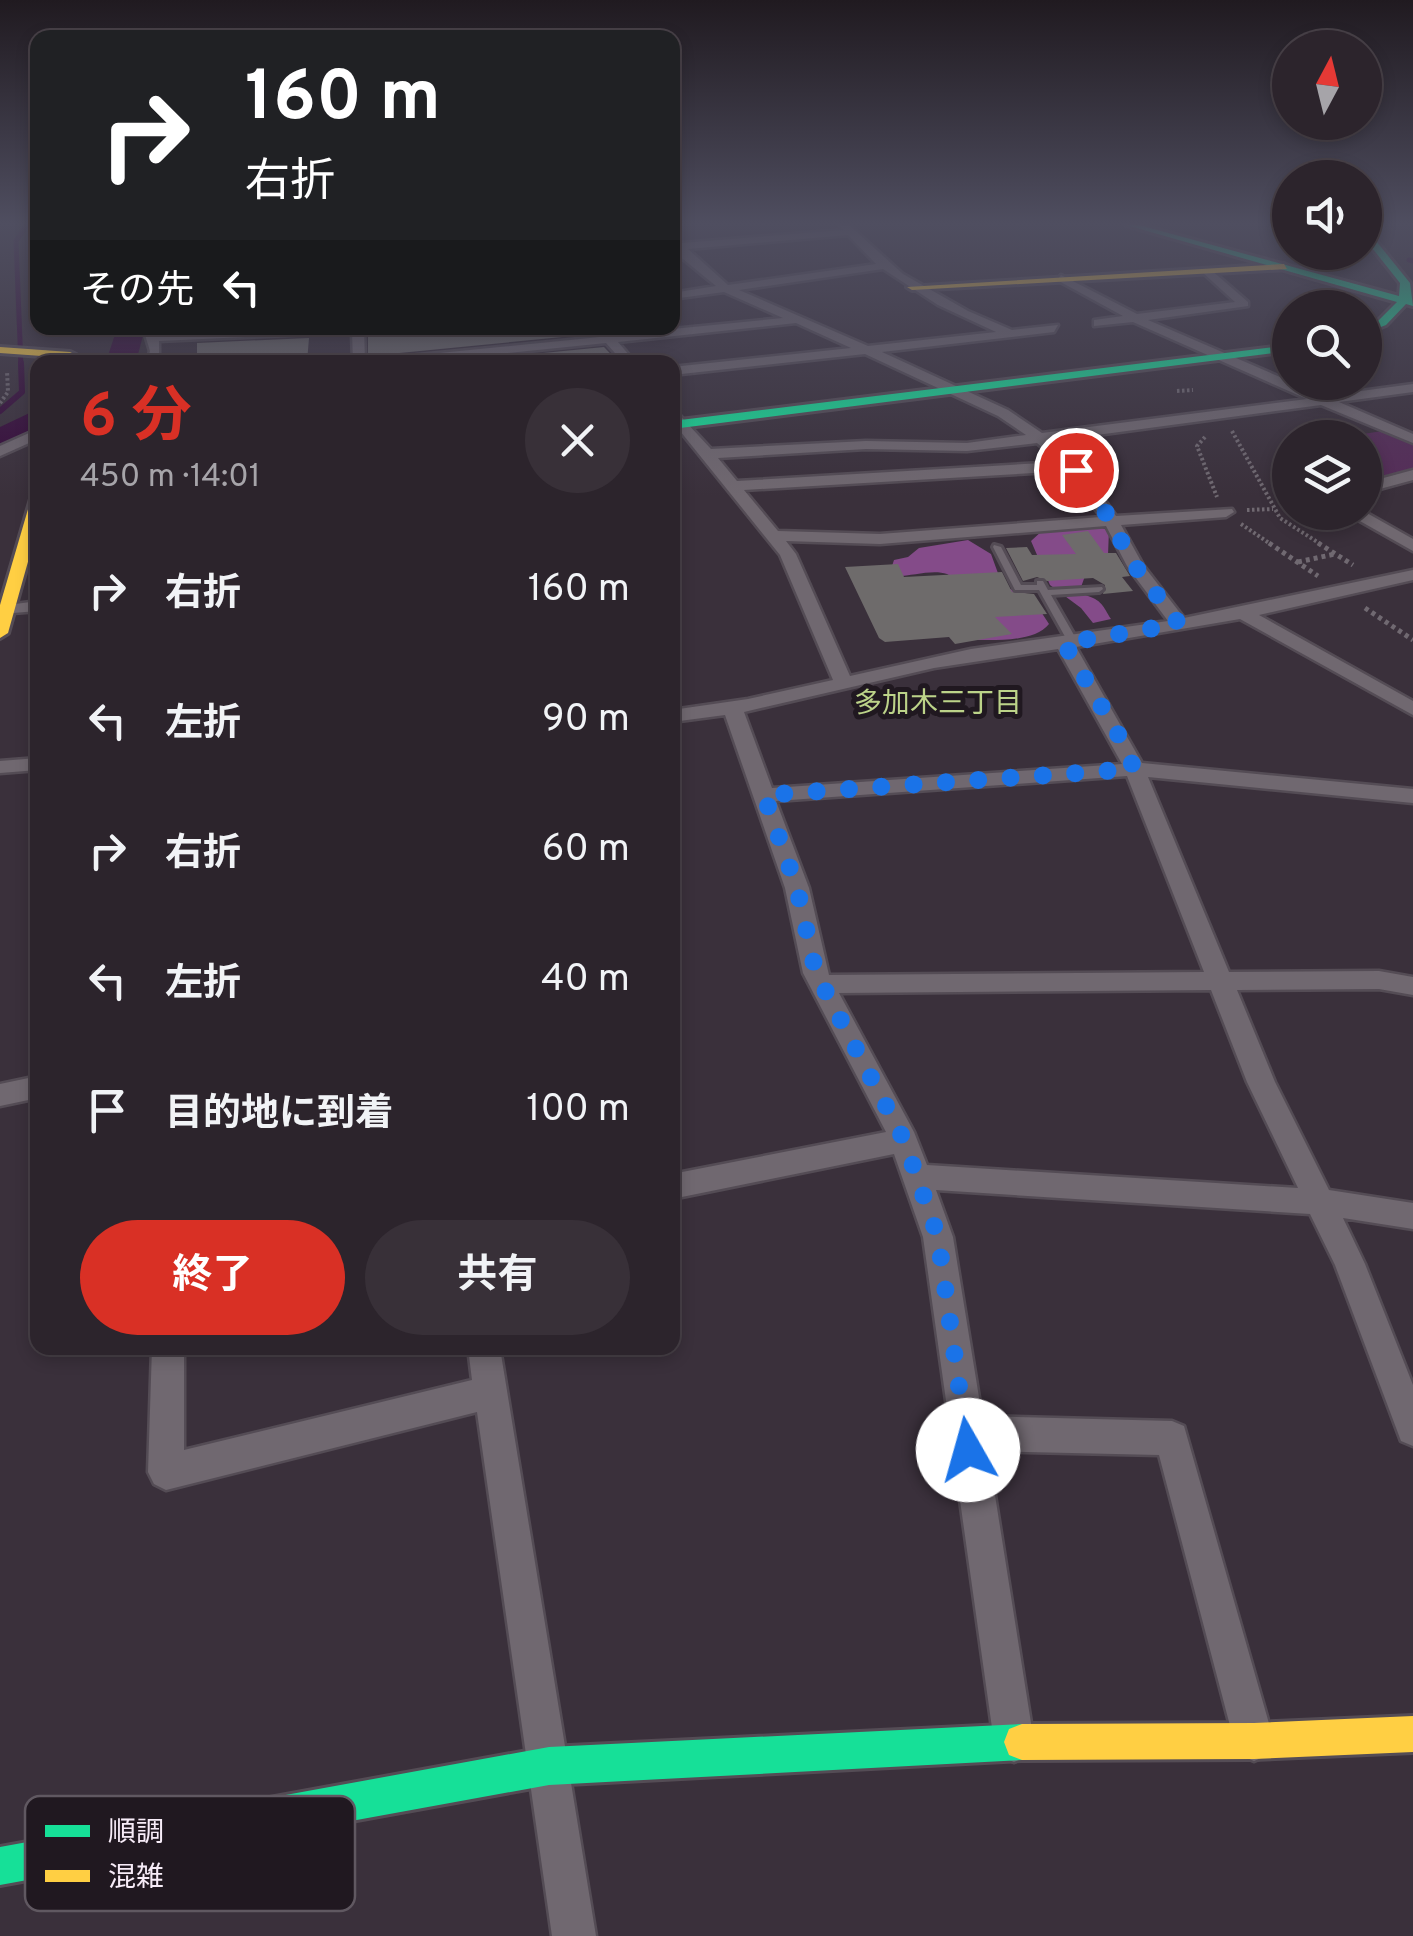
<!DOCTYPE html>
<html lang="ja">
<meta charset="utf-8">
<style>
body{margin:0;font-family:Overpass,"Noto Sans JP",sans-serif;background:#383038;color:#f1f3f6;height:100vh;display:flex;flex-direction:column;font-size:38px;white-space:nowrap}
*{box-sizing:border-box;margin:0}
p{font-size:32px;color:#a6a4a9}
.icon{flex:none;width:55px;height:55px;fill:none;stroke:currentColor;stroke-width:2;stroke-linecap:round;stroke-linejoin:round}
.map{position:relative;flex:1;overflow:hidden}
.drawer{position:absolute;left:30px;top:355px;width:650px;height:1000px;display:flex;flex-direction:column;background:#2c242c;border-radius:20px;box-shadow:0 5px 15px #0003,0 0 0 2px #484148}
.drawer>*{flex:none}
.top-card{position:absolute;left:30px;top:30px;width:650px;height:305px;border-radius:20px;box-shadow:0 5px 15px #0003,0 0 0 2px #484148;background:#202124;color:#fff;overflow:hidden}
.needle{width:65px;rotate:7deg}
.fabs{position:absolute;left:1272px;top:30px;display:grid;gap:20px}
.fabs a{display:grid;place-items:center;width:110px;height:110px;border-radius:50%;background:#2c242c;box-shadow:0 5px 15px #0003,0 0 0 2px #484148;font-size:50px}
.pin{position:absolute;display:grid;place-items:center;width:85px;height:85px;color:#fff;margin:-42px;border:5px solid #fff;border-radius:50%;box-shadow:0 2px 10px #0007}
.me{position:absolute;width:110px;margin:-55px;rotate:353deg;stroke-linejoin:round;filter:drop-shadow(0 0 8px #0008)}
.turn{display:flex;align-items:center;gap:35px;height:210px;padding:0 50px;font-size:45px}
.turn .icon{width:130px;height:130px;stroke-width:2.5}
.turn b{display:block;font-size:70px;line-height:85px}
.then{display:flex;align-items:center;height:95px;padding:0 50px;background:#0003;gap:20px;font-size:38px}
.round{display:grid;place-items:center;flex:none;width:105px;height:105px;border-radius:52px;background:#383038}
.headline{display:flex;align-items:center;justify-content:space-between;height:170px;padding:0 50px}
h1{font-size:60px;font-weight:700;line-height:75px;color:#d93025}
.cta{display:flex;gap:20px;margin-top:auto;padding:20px 50px}
.cta a{flex:1;height:115px;border-radius:60px;background:#d93025;color:#fff;font-size:40px;font-weight:700;line-height:115px;text-align:center}
.cta a+a{background:#383038;color:#f1f3f6}
ul{padding:0;list-style:none}
li{display:flex;align-items:center;gap:30px;height:130px;padding:0 50px}
li div{flex:1}
li b{display:block;font-size:38px}
li em{font-style:normal}
.map>svg:first-child{display:block}
</style>
<div class="map">
<svg width="1413" height="1936" viewBox="0 0 1413 1936">
<rect width="100%" height="100%" fill="#3a303b"/>
<polygon fill="#552c58" points="1382,431 1413,444 1413,471 1365,481 1365,438 1338,438"/>
<g fill="#844b89">
<path d="M1091,525L1109,530L1108,555L1085,576L1081,587L1085,595C1102,600 1103,606 1111,619L1093,623L1081,608L1050,585L1031,541L1043,530Z"/>
<path d="M968,540L991,554L1003,587L1030,595L1049,624C1035,642 997,640 976,640C970,623 965,581 947,574C933,569 912,576 898,576L892,566L894,560L908,557L919,548Z"/>
</g>
<g fill="none" stroke-linecap="round" stroke-linejoin="round">
<g stroke="#360a3a" stroke-width="5">
<polyline points="1409,260 1413,261"/>
<polyline points="21,366 16,241 27,225"/>
</g>
<polyline stroke="#360a3a" stroke-width="6" points="0,411 22,392 21,363"/>
<g fill="#360a3a" fill-rule="evenodd">
<polygon points="117,328 145,328 136,362 106,362"/>
<polygon points="38,409 38,433 0,451 0,427"/>
</g>
</g>
<g fill="#6e6b6b">
<polygon points="418,328 458,328 460,332 588,328 593,334 389,354 380,362 368,362 368,332"/>
<polygon points="309,338 307,362 197,362 197,343"/>
<polygon points="604,347 618,362 453,362"/>
<polygon points="1088,531 1104,553 1116,553 1130,576 1122,577 1133,591 1103,594 1105,585 1093,578 1047,581 1037,577 1023,581 1006,548 1027,547 1032,555 1076,554 1062,535"/>
<polygon points="898,564 904,577 1002,572 1012,592 1034,594 1047,614 995,617 1012,634 955,644 949,637 885,642 879,638 845,567"/>
</g>
<g fill="none" stroke-linecap="round" stroke-linejoin="round">
<defs>
<polygon id="lane" points="994,545 1001,547 1021,585 1037,585 1037,581 1043,581 1048,590 1102,587 1103,589 1099,592 1051,595 1078,642 1076,644 1073,645 1068,642 1039,590 1015,590 993,547"/>
<g id="street">
<path d="M839,225H849L903,274L968,311L1012,330L1058,325L1054,332L882,352L1008,410L1042,433L1307,399L1133,322L1094,326V320L1123,316L1057,280L1061,275L1137,314L1235,302L1201,271L1210,269L1248,302V306L1148,320L1324,396L1413,384V392L1339,402L1413,434V443L1321,405L1052,441L1081,467L1116,516L1232,509L1234,512L1226,517L1121,525L1143,565L1184,618L1413,570V580L1259,615L1413,701V715L1240,619L1076,647L1142,763L1413,789V803L1148,777L1229,972L1379,971L1413,977V995L1379,989L1237,990L1275,1082L1329,1190L1413,1203V1229L1343,1218L1365,1264L1413,1385V1446L1401,1441L1335,1265L1310,1214L936,1190L953,1237L982,1416L1172,1421L1184,1426L1274,1741L1268,1755L1254,1761L1240,1755L1234,1741L1159,1455L988,1451L1034,1742L1028,1756L1014,1762L1000,1756L994,1742L923,1237L894,1154L672,1199V1174L886,1132L803,973L785,888L725,715L672,722V710L748,699L833,680L780,555L672,421V407L711,449L866,441L967,443L1026,435L998,416L865,354L672,375V367L851,348L796,323L618,342L635,362H623L606,343L421,362H383L389,358L600,337L596,331L601,328L612,335L783,318L724,292L672,299V293L716,286L672,250V237L682,243L843,230ZM848,235L876,264L728,285L688,249ZM883,269L938,305L996,332L868,346L739,290ZM1037,443L1059,462L737,481L718,458L866,449L967,451ZM1068,471L1101,517L880,534L778,531L744,490ZM1106,526L1127,566L1168,621L971,649L850,676L796,554L786,541L880,544ZM1058,649L1122,764L772,788L744,712L934,668ZM1127,776L1204,972L829,975L809,888L776,801ZM1211,990L1247,1082L1298,1188L927,1165L914,1132L839,993Z"/>
<polygon points="143,328 155,328 157,334 364,328 365,362 353,362 352,332 159,341 159,362 147,362 150,351"/>
<polygon points="38,429 38,439 0,456 0,446"/>
<polygon points="1413,470 1413,480 1365,493 1365,483"/>
<polygon points="1344,512 1365,512 1413,539 1413,551"/>
<polygon points="38,601 38,611 0,614 0,606"/>
<polygon points="38,758 38,770 0,773 0,761"/>
<polygon points="38,1076 38,1098 0,1106 0,1084"/>
<polygon points="152,1348 184,1348 184,1450 472,1380 468,1348 500,1348 596,1936 552,1936 477,1412 166,1490 154,1484 148,1472"/>
</g>
<g id="fast">
<polygon points="1126,225 1139,225 1399,296 1400,283 1365,239 1365,230 1368,231 1410,283 1413,306 1406,304 1386,325 1365,333 1365,326 1378,321 1397,302"/>
<polygon points="1290,345 1290,351 672,429 672,421"/>
<polygon points="1022,1724 1035,1729 1040,1742 1035,1755 1022,1760 549,1785 0,1885 0,1847 549,1747"/>
</g>
<g id="slow">
<polygon points="1284,264 1287,269 912,290 907,287"/>
<polygon points="0,347 70,352 76,355 70,358 0,353"/>
<polygon points="38,495 38,526 8,633 0,638 0,605 31,499"/>
<polygon points="1413,1716 1413,1752 1254,1759 1022,1760 1009,1755 1004,1742 1009,1729 1022,1724 1254,1723"/>
</g>
</defs>
<use href="#lane" stroke="#544c55" stroke-width="6"/>
<use href="#street" stroke="#544c55" stroke-width="5"/>
<use href="#fast" stroke="#544c55" stroke-width="6"/>
<use href="#slow" stroke="#544c55" stroke-width="6"/>
<g stroke="#706971" stroke-width="4" stroke-dasharray="2.5 2.5" stroke-linecap="butt">
<polyline points="1177,391 1193,390"/>
<polyline points="0,403 8,392 7,371"/>
<polyline points="1232,431 1280,518 1322,545"/>
<polyline points="1205,437 1197,446 1217,497"/>
<polyline points="1247,510 1273,509"/>
<polyline points="1241,524 1272,545"/>
</g>
<g stroke="#706971" stroke-width="5" stroke-dasharray="4 4" stroke-linecap="butt">
<polyline points="1269,543 1318,576"/>
<polyline points="1318,543 1353,565"/>
<polyline points="1298,562 1335,554"/>
<polyline points="1365,608 1413,640"/>
</g>
<use href="#lane" fill="#706870" fill-rule="evenodd"/>
<use href="#street" fill="#706870" fill-rule="evenodd"/>
<use href="#fast" fill="#16e098" fill-rule="evenodd"/>
<use href="#slow" fill="#ffcf43" fill-rule="evenodd"/>
</g>
<linearGradient id="sky" x2="0" y2="1"><stop stop-color="#201a20"/><stop offset="0.45" stop-color="#4f4e60"/><stop offset="1" stop-color="#4f4e60" stop-opacity="0"/></linearGradient>
<rect width="1413" height="496" fill="url(#sky)"/>
<g fill="none" stroke-linecap="round" stroke-linejoin="round">
<polyline stroke="#1a73e8" stroke-width="18" stroke-dasharray="0 32.4" points="968,1450 938,1237 904,1140 816,973 797,888 764,795 1134,769 1125,746 1064,643 1179,624 1135,566 1102,506 1076,470"/>
</g>
<g text-anchor="middle" stroke-width="10" stroke-linejoin="round" paint-order="stroke">
<g font-size="28" fill="#bcd389" stroke="#201820">
<text x="938" y="712">多加木三丁目</text>
</g>
</g>
<rect x="25" y="1796" width="330" height="115" rx="15" fill="#201820" stroke="#605861" stroke-width="2.5"/>
<rect x="45" y="1825" width="45" height="12" fill="#16e098"/>
<rect x="45" y="1870" width="45" height="12" fill="#ffcf43"/>
<g font-size="28" fill="#f7ecf8">
<text x="108" y="1841">順調</text>
<text x="108" y="1886">混雑</text>
</g>
</svg>
<div class="fabs">
<a><svg class="needle" viewBox="-14 -14 28 28"><path d="M0-13l5 13h-10z" fill="#e53935"/><path d="M0 13l5-13h-10z" fill="#a6a4a9"/></svg></a>
<a><svg class="icon" aria-label="sound" viewBox="0 0 24 24"><path d="M4 9h4l5-4v14l-5-4H4zM17 9q2 3 0 6"/></svg></a>
<a><svg class="icon" aria-label="search" viewBox="0 0 24 24"><circle cx="10" cy="10" r="6"/><path d="M15 15l6 6"/></svg></a>
<a><svg class="icon" aria-label="layers" viewBox="0 0 24 24"><path d="M12 4l9 5-9 5-9-5zM3 14l9 5 9-5"/></svg></a>
</div>
<div class="pin" style="left:1076px;top:470px;background:#d93025"><svg class="icon" aria-label="arrive" viewBox="0 0 24 24"><path d="M6 21V4h12l-3 4 3 4H6"/></svg></div>
<svg class="me" style="left:968px;top:1450px" viewBox="-20 -20 40 40"><circle r="19" fill="#fff"/><path d="M0-13L10 11 0 6-10 11z" fill="#1a73e8"/></svg>
<div class="top-card">
<div class="turn"><svg class="icon" aria-label="right" viewBox="0 0 24 24"><path d="M7 20v-9h11M14 6l5 5-5 5"/></svg><div><b>160 m</b>右折</div></div>
<div class="then">その先<svg class="icon" aria-label="left" viewBox="0 0 24 24"><path d="M17 20v-9H6M10 6l-5 5 5 5"/></svg></div>
</div>
<section class="drawer">
<div class="headline"><div><h1>6 分</h1><p>450 m · 14:01</p></div><a class="round"><svg class="icon" aria-label="close" viewBox="0 0 24 24"><path d="M6 6l12 12M18 6L6 18"/></svg></a></div>
<ul>
<li><svg class="icon" aria-label="right" viewBox="0 0 24 24"><path d="M7 20v-9h11M14 6l5 5-5 5"/></svg><div><b>右折</b></div><em>160 m</em></li>
<li><svg class="icon" aria-label="left" viewBox="0 0 24 24"><path d="M17 20v-9H6M10 6l-5 5 5 5"/></svg><div><b>左折</b></div><em>90 m</em></li>
<li><svg class="icon" aria-label="right" viewBox="0 0 24 24"><path d="M7 20v-9h11M14 6l5 5-5 5"/></svg><div><b>右折</b></div><em>60 m</em></li>
<li><svg class="icon" aria-label="left" viewBox="0 0 24 24"><path d="M17 20v-9H6M10 6l-5 5 5 5"/></svg><div><b>左折</b></div><em>40 m</em></li>
<li><svg class="icon" aria-label="arrive" viewBox="0 0 24 24"><path d="M6 21V4h12l-3 4 3 4H6"/></svg><div><b>目的地に到着</b></div><em>100 m</em></li>
</ul>
<div class="cta"><a>終了</a><a>共有</a></div>
</section>
</div>
